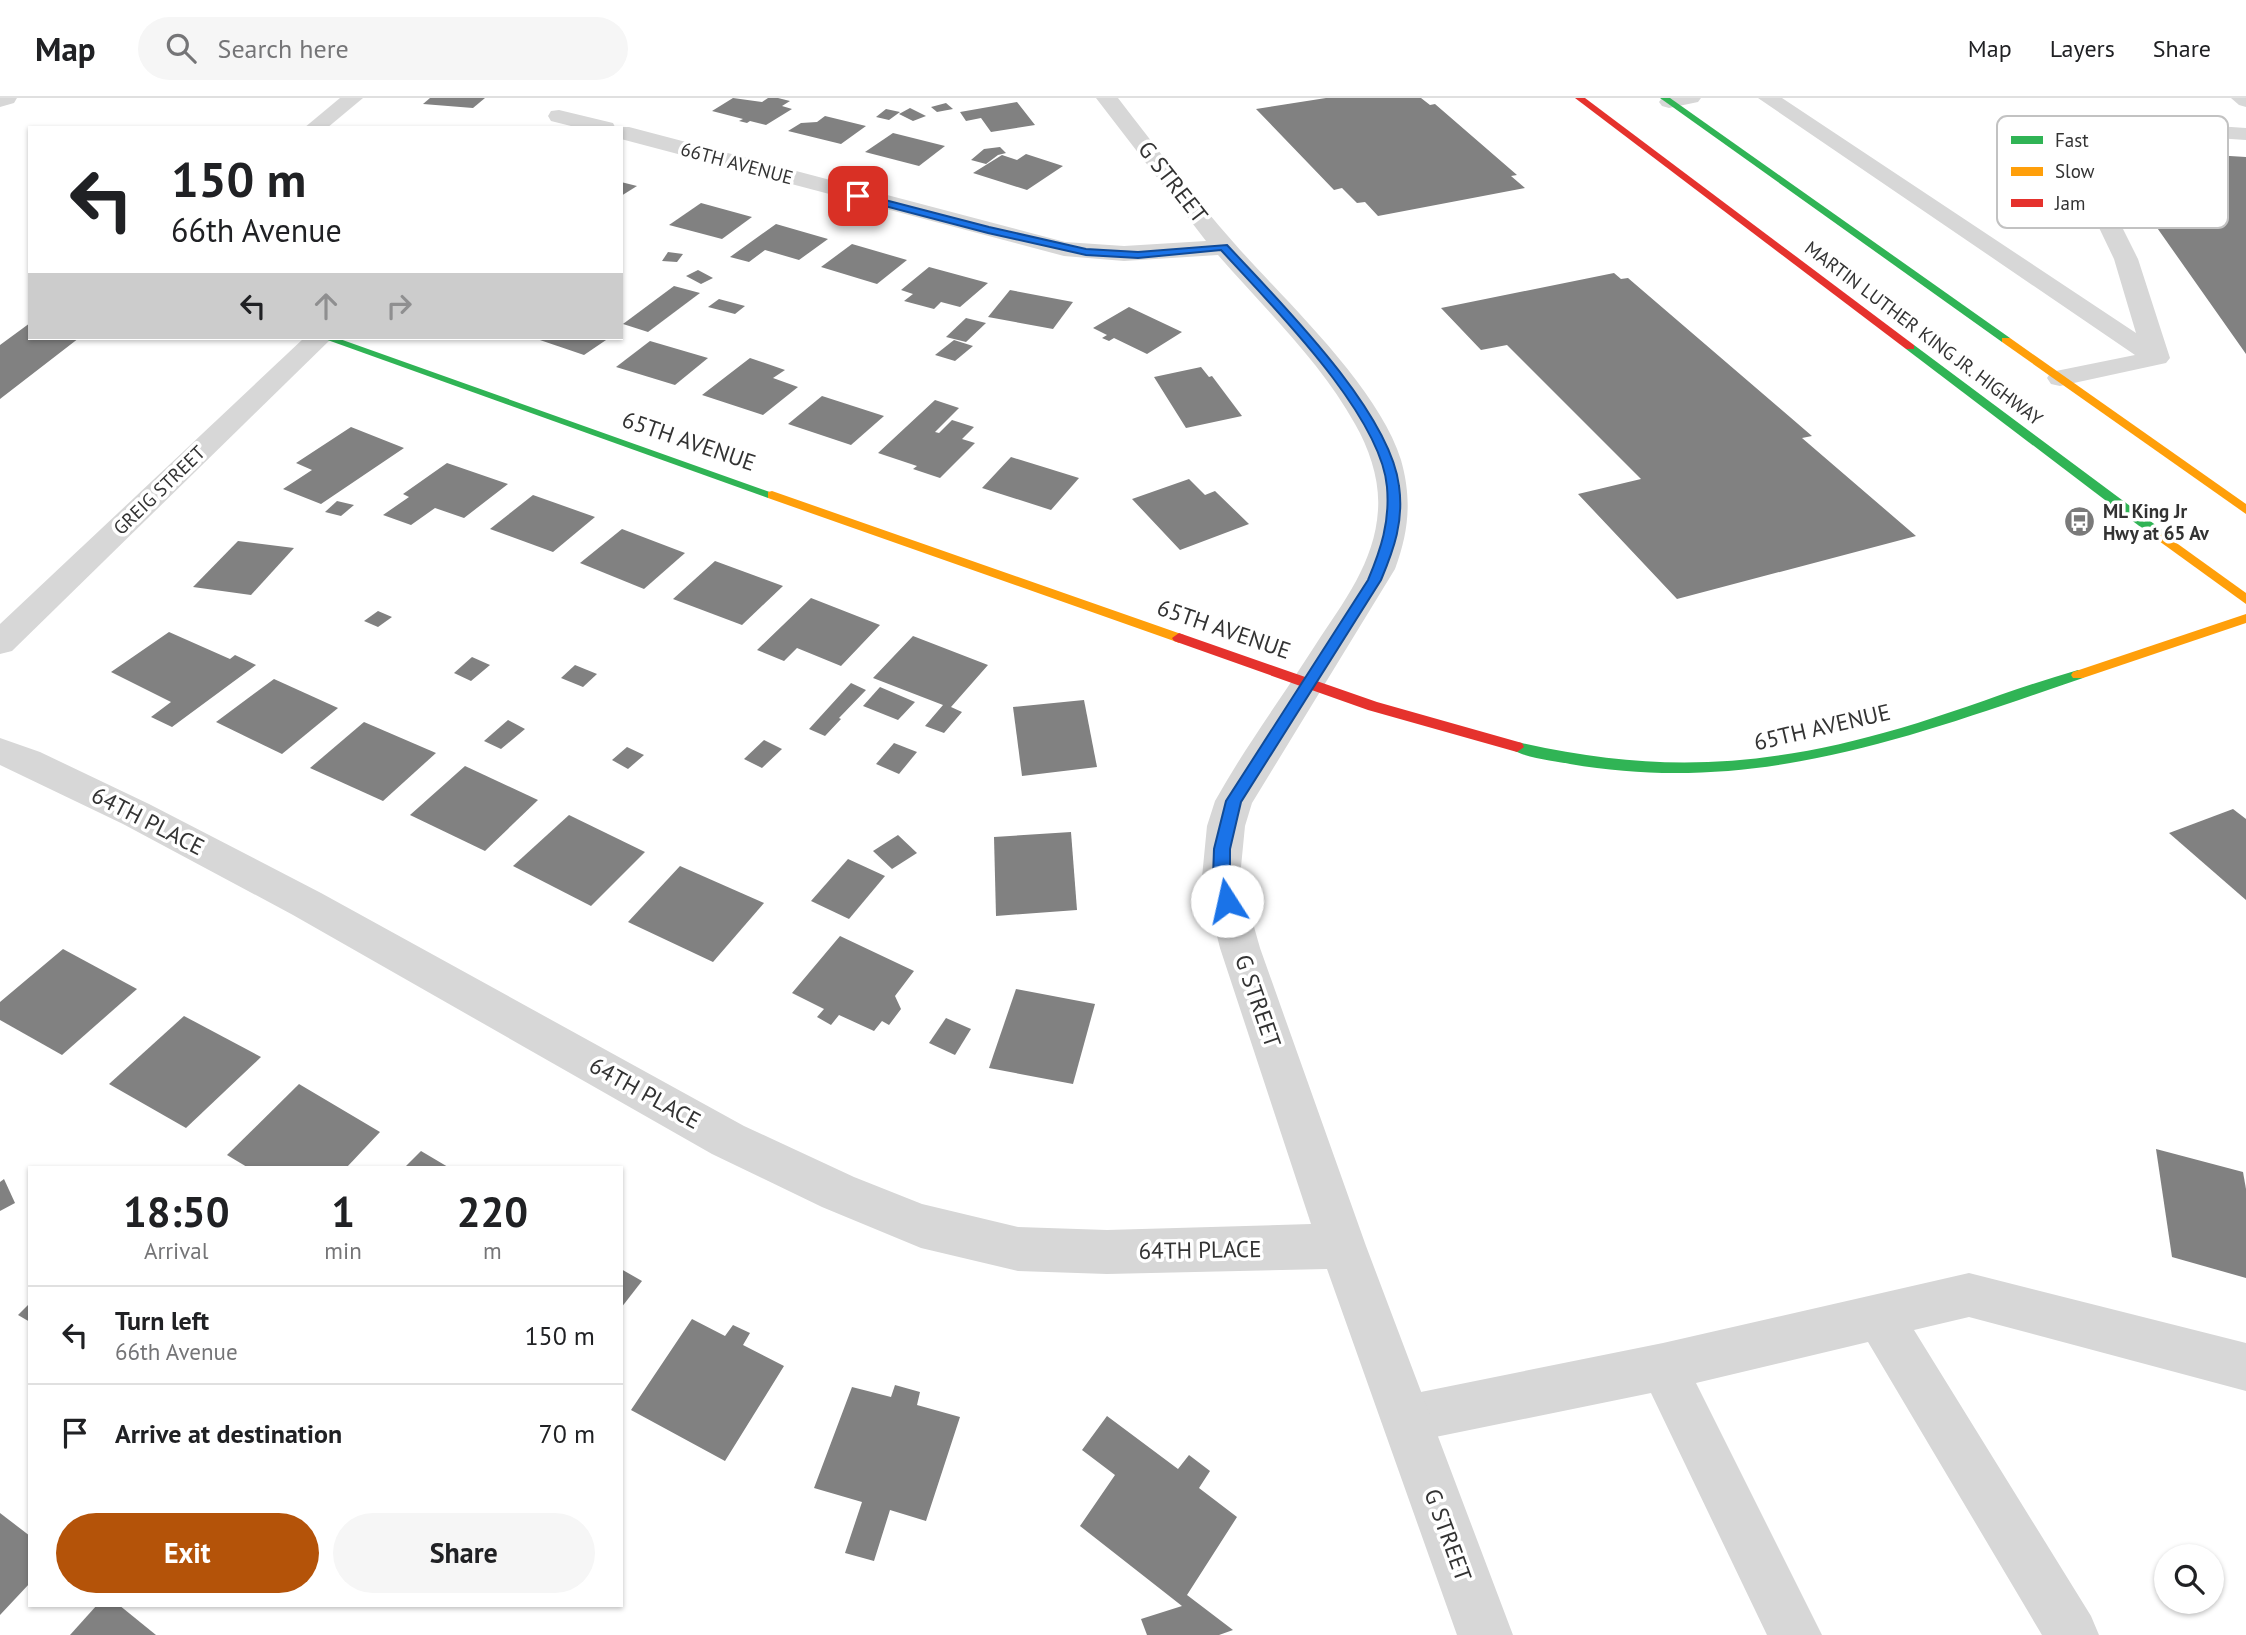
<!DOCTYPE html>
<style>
body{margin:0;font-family:"PT Sans",sans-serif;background:#f6f6f6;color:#202124;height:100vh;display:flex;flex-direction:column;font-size:26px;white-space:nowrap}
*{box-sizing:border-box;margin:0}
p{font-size:23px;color:#757577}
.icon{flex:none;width:38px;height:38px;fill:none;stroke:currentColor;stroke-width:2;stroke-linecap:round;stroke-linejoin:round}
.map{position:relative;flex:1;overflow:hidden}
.panel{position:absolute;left:28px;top:1068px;width:595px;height:441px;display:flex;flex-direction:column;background:#fff;border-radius:0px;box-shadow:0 2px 5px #0004}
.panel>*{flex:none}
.guide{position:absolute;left:28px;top:28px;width:595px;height:214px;border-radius:0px;box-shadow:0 2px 5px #0004;background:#fff;color:#202124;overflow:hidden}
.tools{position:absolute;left:2154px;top:1446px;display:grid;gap:14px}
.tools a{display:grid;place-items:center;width:70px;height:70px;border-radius:50%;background:#fff;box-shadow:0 2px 5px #0004;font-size:35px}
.pin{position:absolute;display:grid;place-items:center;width:60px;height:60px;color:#fff;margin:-30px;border-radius:14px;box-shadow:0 4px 10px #0006}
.me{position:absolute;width:77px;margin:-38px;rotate:350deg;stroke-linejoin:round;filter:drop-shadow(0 0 5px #0008)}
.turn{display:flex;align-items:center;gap:24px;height:147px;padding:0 28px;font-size:32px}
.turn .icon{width:91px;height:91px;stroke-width:2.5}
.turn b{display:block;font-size:49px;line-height:60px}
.lanes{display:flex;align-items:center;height:66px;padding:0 28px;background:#0003;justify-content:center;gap:35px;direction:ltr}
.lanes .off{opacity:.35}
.eta{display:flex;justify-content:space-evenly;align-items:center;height:119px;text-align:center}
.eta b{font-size:42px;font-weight:700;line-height:49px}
.cta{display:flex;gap:14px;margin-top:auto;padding:14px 28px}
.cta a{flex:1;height:80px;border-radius:42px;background:#b45309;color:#fff;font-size:28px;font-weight:700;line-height:80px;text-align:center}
.cta a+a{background:#f6f6f6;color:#202124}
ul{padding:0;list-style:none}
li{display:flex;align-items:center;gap:21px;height:98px;padding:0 28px;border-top:2px solid #e0e0e0}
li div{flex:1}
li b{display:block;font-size:26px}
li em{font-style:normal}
header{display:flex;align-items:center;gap:42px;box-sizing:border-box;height:98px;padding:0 35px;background:#fff;border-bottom:2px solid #e0e0e0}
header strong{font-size:33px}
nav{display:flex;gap:38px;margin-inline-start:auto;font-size:24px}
.search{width:490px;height:63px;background:#f6f6f6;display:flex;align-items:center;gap:18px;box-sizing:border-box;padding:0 24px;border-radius:38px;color:#757577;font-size:26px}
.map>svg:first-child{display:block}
</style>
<header>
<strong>Map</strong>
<div class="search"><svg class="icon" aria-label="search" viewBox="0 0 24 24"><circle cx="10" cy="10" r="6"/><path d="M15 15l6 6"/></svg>Search here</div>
<nav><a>Map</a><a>Layers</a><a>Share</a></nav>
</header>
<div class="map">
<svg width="2246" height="1537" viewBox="0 0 2246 1537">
<rect width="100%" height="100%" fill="#fff"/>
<g fill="#818181">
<polygon points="430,0 485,0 473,10 423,6"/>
<polygon points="733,0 762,4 768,0 778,0 790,3 782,8 792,11 766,27 750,23 747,25 739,23 743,21 712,13"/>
<polygon points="1326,0 1421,0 1430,7 1435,6 1517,77 1511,78 1525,90 1378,118 1365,104 1357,105 1342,90 1334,92 1256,11"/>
<polygon points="1017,4 1035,27 991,34 981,20 966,23 960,14"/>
<polygon points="946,5 953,11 937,14 931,9"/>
<polygon points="910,10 926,18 913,23 899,16"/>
<polygon points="886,11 900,14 889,22 876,19"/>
<polygon points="825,18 866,28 841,46 788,33 801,25 817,24"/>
<polygon points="893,35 945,48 919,68 865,54"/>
<polygon points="2098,46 2178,50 2181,55 2246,59 2246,256"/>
<polygon points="1000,49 1006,55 998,57 986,66 971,62 984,51"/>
<polygon points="1026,56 1063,68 1027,92 973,75 1002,57 1017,62"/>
<polygon points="621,84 637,88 621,98"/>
<polygon points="701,105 752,119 722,141 669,127"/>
<polygon points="776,126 828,141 799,162 765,152 749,164 730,159"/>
<polygon points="852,146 907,162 877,186 821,169"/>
<polygon points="668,154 683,156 677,164 662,163"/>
<polygon points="929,169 988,185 960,209 941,204 934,211 904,203 913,196 901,192"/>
<polygon points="698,172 713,180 701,186 686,178"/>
<polygon points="1614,175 1621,181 1628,180 1812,338 1802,340 1916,438 1677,501 1578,396 1641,381 1507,247 1481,252 1441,210"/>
<polygon points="674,188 700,195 648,234 623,226"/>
<polygon points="1010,192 1073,204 1053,231 988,219"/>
<polygon points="719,201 745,208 735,216 708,209"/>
<polygon points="1129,209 1182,234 1147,256 1114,240 1109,243 1102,240 1107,237 1093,230"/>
<polygon points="966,220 986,225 966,244 946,239"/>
<polygon points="30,225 30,240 79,240 0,301 0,247"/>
<polygon points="534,240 609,240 584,257"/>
<polygon points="954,242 973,248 955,263 935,257"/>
<polygon points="650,243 708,260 675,287 616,269"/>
<polygon points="750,260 785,272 773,280 798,289 763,317 702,297"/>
<polygon points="1201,269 1209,279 1212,278 1242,318 1186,330 1154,279"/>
<polygon points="822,298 884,318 851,347 788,326"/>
<polygon points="935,302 959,310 935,334 939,335 952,322 974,329 962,341 975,345 940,380 913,371 917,368 878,355"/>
<polygon points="351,329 404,350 321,406 283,391 312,372 296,365"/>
<polygon points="1011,359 1079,380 1051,412 982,390"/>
<polygon points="447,365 508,386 464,420 435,410 411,427 383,417 409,399 403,396"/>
<polygon points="1189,381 1205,397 1215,393 1249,426 1180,452 1132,401"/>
<polygon points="533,397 595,419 553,454 490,431"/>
<polygon points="337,403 354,407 341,418 325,414"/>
<polygon points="622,431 685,455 644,491 580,465"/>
<polygon points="238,443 294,450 251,497 193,489"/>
<polygon points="715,463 783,488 742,527 673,501"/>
<polygon points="811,500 880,527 841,568 797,550 784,563 757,552"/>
<polygon points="378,513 392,519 378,529 364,523"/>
<polygon points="169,534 230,561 235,557 256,567 172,629 151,619 171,604 111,574"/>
<polygon points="913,538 988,567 951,609 962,614 944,635 925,628 943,607 873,580"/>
<polygon points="472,559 490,567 471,583 454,575"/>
<polygon points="575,567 597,576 583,589 561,580"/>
<polygon points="274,581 338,610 282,656 216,624"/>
<polygon points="851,585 866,592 839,620 841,621 825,638 809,631"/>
<polygon points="880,589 915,604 898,622 863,608"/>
<polygon points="1084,602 1097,669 1022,678 1013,609"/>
<polygon points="508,622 525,631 501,651 484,643"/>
<polygon points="364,624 436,655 383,703 310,670"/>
<polygon points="764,642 782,651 762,670 744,661"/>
<polygon points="894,645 917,654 899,676 876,666"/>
<polygon points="627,649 644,657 628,671 612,662"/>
<polygon points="465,668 538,702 485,753 410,717"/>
<polygon points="2233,711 2246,721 2246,802 2169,735"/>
<polygon points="569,717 645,754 591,808 513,768"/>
<polygon points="1071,734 1077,812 996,818 994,739"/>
<polygon points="898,737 917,755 892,771 873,753"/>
<polygon points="848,761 885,778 849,821 811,803"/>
<polygon points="680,768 764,805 713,864 628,824"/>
<polygon points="840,838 914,873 895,898 901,911 889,927 882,923 874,933 839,917 831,927 817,919 824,911 792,895"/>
<polygon points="63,851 137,891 62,957 0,922 0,904"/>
<polygon points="1016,891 1095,906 1073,986 989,970"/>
<polygon points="184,918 261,959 186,1030 109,986"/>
<polygon points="946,920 971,931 955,957 929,945"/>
<polygon points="299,986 380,1034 347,1069 247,1069 227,1057"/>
<polygon points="2156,1051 2243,1074 2246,1091 2246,1180 2172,1159"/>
<polygon points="421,1053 448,1069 405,1069"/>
<polygon points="4,1081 15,1105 0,1113 0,1084"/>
<polygon points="621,1171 642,1183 621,1210"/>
<polygon points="30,1205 30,1224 18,1217"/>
<polygon points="692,1221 725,1238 733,1227 750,1235 743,1247 784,1268 725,1363 631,1312"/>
<polygon points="895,1287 920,1294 917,1307 960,1319 926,1423 890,1412 874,1463 845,1455 862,1404 814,1390 852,1289 891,1299"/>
<polygon points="1107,1318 1178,1371 1189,1357 1210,1373 1199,1390 1237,1419 1187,1497 1233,1532 1219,1537 1147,1537 1141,1521 1182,1508 1080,1428 1115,1377 1082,1352"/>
<polygon points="0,1415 30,1438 30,1485 0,1517"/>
<polygon points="97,1507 119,1507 156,1537 70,1537"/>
</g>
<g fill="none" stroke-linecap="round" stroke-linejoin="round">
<g fill="#d7d7d7" fill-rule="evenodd">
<polygon points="340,0 363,0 327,30 304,30"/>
<polygon points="1662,0 1701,0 1698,4 1669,10 1662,8 1659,4"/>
<polygon points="1758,0 1782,0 2136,235 2114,161 2069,67 2075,35 2079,31 2127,22 2246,30 2246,42 2127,34 2096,40 2091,67 2138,161 2170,260 2166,265 2060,288 2051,286 2047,280 2051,274 2135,257"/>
<polygon points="2231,0 2246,0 2246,9 2239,7"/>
<polygon points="1969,1175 2246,1245 2246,1293 1969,1219 1914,1232 2091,1518 2099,1537 2042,1537 1868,1244 1696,1285 1822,1537 1767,1537 1651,1295 1406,1345 1389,1338 1382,1321 1389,1304 1406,1297 1663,1245"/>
</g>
<g fill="#d7d7d7" fill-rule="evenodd">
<polygon points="0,0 17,0 14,5 0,9"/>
<path d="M1096,0H1118C1156,49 1193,99 1234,145C1285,203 1378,288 1401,362C1412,401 1409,433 1395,471L1252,705L1245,728L1240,779L1260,850L1366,1148L1513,1537H1457L1327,1171L1107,1176L1018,1173L921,1150L822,1109L712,1056L293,817L123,726L0,667V640L40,654L149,706L321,795L744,1028L854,1079L922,1106L1018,1129L1107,1132L1311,1126L1220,850L1202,779L1207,728L1215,703C1245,649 1283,598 1316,546C1343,505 1375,464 1378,412C1380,383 1370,352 1355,326C1320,263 1265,211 1218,157L1124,163L1064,158L621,41V30H579L551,23L548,18L551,13L559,12L613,25L615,29H629L1065,144L1124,148L1206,143Z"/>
<polygon points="304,240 332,240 12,553 0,556 0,526"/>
</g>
<g fill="#30b455" fill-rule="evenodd">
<polygon points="1660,0 1670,0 2010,240 2010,244 2002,244"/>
<polygon points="322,240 337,240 778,397 776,400 768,400"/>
<polygon points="1906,247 1914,247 2169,437 2169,443 2159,443 1906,251"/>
<path d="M2078,572L2083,574L2085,577L2083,580C1911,639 1755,698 1570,666C1557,663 1517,659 1510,649L1517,644C1656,676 1764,670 1901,630C1960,613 2018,589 2078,572Z"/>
</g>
<g fill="#ff9f0a" fill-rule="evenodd">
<polygon points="2002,240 2010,240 2246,406 2246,416 2002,244"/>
<polygon points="772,393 1184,537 1186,540 1179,545 1174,543 768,400 768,394"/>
<polygon points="2164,436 2246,495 2246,506 2159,443 2159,437"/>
<polygon points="2246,516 2246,525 2083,580 2073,580 2071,577 2073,574"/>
</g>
<g fill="#e5322d" fill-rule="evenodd">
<polygon points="1575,0 1585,0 1914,247 1914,251 1906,251"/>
<polygon points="1179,535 1377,604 1522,645 1524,649 1517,654 1368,612 1174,543 1172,540"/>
</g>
</g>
<path fill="#1a73e8" stroke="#114b97" stroke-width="2" d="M858,95L989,129L1086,151L1138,154L1227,147C1279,203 1390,313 1399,388C1404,423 1394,451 1381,482L1241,704L1230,751V779L1236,803L1233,807H1222L1213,779L1214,751L1226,703L1368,482C1381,451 1390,424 1387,389C1381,316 1270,206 1221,152L1138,160L1086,157L988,135L854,100L853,98Z"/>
<defs>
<symbol id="bus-disc" viewBox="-11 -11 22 22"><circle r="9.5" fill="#7a7a7a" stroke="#fff"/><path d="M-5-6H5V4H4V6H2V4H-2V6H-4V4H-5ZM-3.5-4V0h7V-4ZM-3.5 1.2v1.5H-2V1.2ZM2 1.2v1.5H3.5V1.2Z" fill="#fff"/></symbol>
</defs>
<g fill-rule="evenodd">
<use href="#bus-disc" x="2062" y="406" width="35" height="35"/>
</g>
<g text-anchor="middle" stroke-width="7" stroke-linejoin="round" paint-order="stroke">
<g font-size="19" fill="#333" stroke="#fff">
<text transform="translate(737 65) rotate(15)" y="7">66TH AVENUE</text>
<text transform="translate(1924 235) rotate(37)" y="7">MARTIN LUTHER KING JR. HIGHWAY</text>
<text transform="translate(159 392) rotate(-44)" y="7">GREIG STREET</text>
</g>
<g font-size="19" font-weight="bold" fill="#333" stroke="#fff" text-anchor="start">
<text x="2103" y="420">ML King Jr<tspan x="2103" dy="22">Hwy at 65 Av</tspan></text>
</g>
<g font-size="23" fill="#333" stroke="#fff">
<text transform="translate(1173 84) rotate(52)" y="8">G STREET</text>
<text transform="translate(689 343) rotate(19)" y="8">65TH AVENUE</text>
<text transform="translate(1224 531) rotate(19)" y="8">65TH AVENUE</text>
<text transform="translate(1822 629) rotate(-13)" y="8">65TH AVENUE</text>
<text transform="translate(148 723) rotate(27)" y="8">64TH PLACE</text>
<text transform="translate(1258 903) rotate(71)" y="8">G STREET</text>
<text transform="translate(645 995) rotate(29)" y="8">64TH PLACE</text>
<text transform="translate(1200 1152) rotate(-1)" y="8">64TH PLACE</text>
<text transform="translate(1448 1437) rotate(70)" y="8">G STREET</text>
</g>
</g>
<rect x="1997" y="18" width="231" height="112" rx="10" fill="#fff" stroke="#c2c2c2" stroke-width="2"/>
<rect x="2011" y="38" width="32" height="8" fill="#30b455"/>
<rect x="2011" y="69" width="32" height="9" fill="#ff9f0a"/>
<rect x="2011" y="101" width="32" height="8" fill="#e5322d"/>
<g font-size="19" fill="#333">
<text x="2055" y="49">Fast</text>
<text x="2055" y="80">Slow</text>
<text x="2055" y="112">Jam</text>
</g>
</svg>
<div class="tools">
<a><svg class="icon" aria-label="search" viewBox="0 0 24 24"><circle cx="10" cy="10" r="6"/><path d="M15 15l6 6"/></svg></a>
</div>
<div class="pin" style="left:858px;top:98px;background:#d93025"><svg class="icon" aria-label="arrive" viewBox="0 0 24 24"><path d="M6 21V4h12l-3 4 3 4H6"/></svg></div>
<svg class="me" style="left:1227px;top:803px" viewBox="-20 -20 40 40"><circle r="19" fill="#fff"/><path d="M0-13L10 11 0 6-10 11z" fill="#1a73e8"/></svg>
<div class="guide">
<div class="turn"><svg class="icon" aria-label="left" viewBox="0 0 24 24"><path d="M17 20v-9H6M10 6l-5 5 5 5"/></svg><div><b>150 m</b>66th Avenue</div></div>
<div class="lanes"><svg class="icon" aria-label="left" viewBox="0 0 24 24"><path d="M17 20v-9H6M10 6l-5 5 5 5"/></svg><svg class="icon off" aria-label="ahead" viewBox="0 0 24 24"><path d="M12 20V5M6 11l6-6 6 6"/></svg><svg class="icon off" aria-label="right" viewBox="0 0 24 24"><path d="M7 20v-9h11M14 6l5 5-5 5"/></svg></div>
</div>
<section class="panel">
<div class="eta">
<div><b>18:50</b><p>Arrival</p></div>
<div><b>1</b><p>min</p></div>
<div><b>220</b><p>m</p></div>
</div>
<ul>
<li><svg class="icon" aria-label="left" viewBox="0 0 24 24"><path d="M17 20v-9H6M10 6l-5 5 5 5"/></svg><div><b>Turn left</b><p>66th Avenue</p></div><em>150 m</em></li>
<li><svg class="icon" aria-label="arrive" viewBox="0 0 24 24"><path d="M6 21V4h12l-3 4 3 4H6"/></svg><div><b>Arrive at destination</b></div><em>70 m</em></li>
</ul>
<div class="cta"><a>Exit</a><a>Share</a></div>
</section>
</div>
